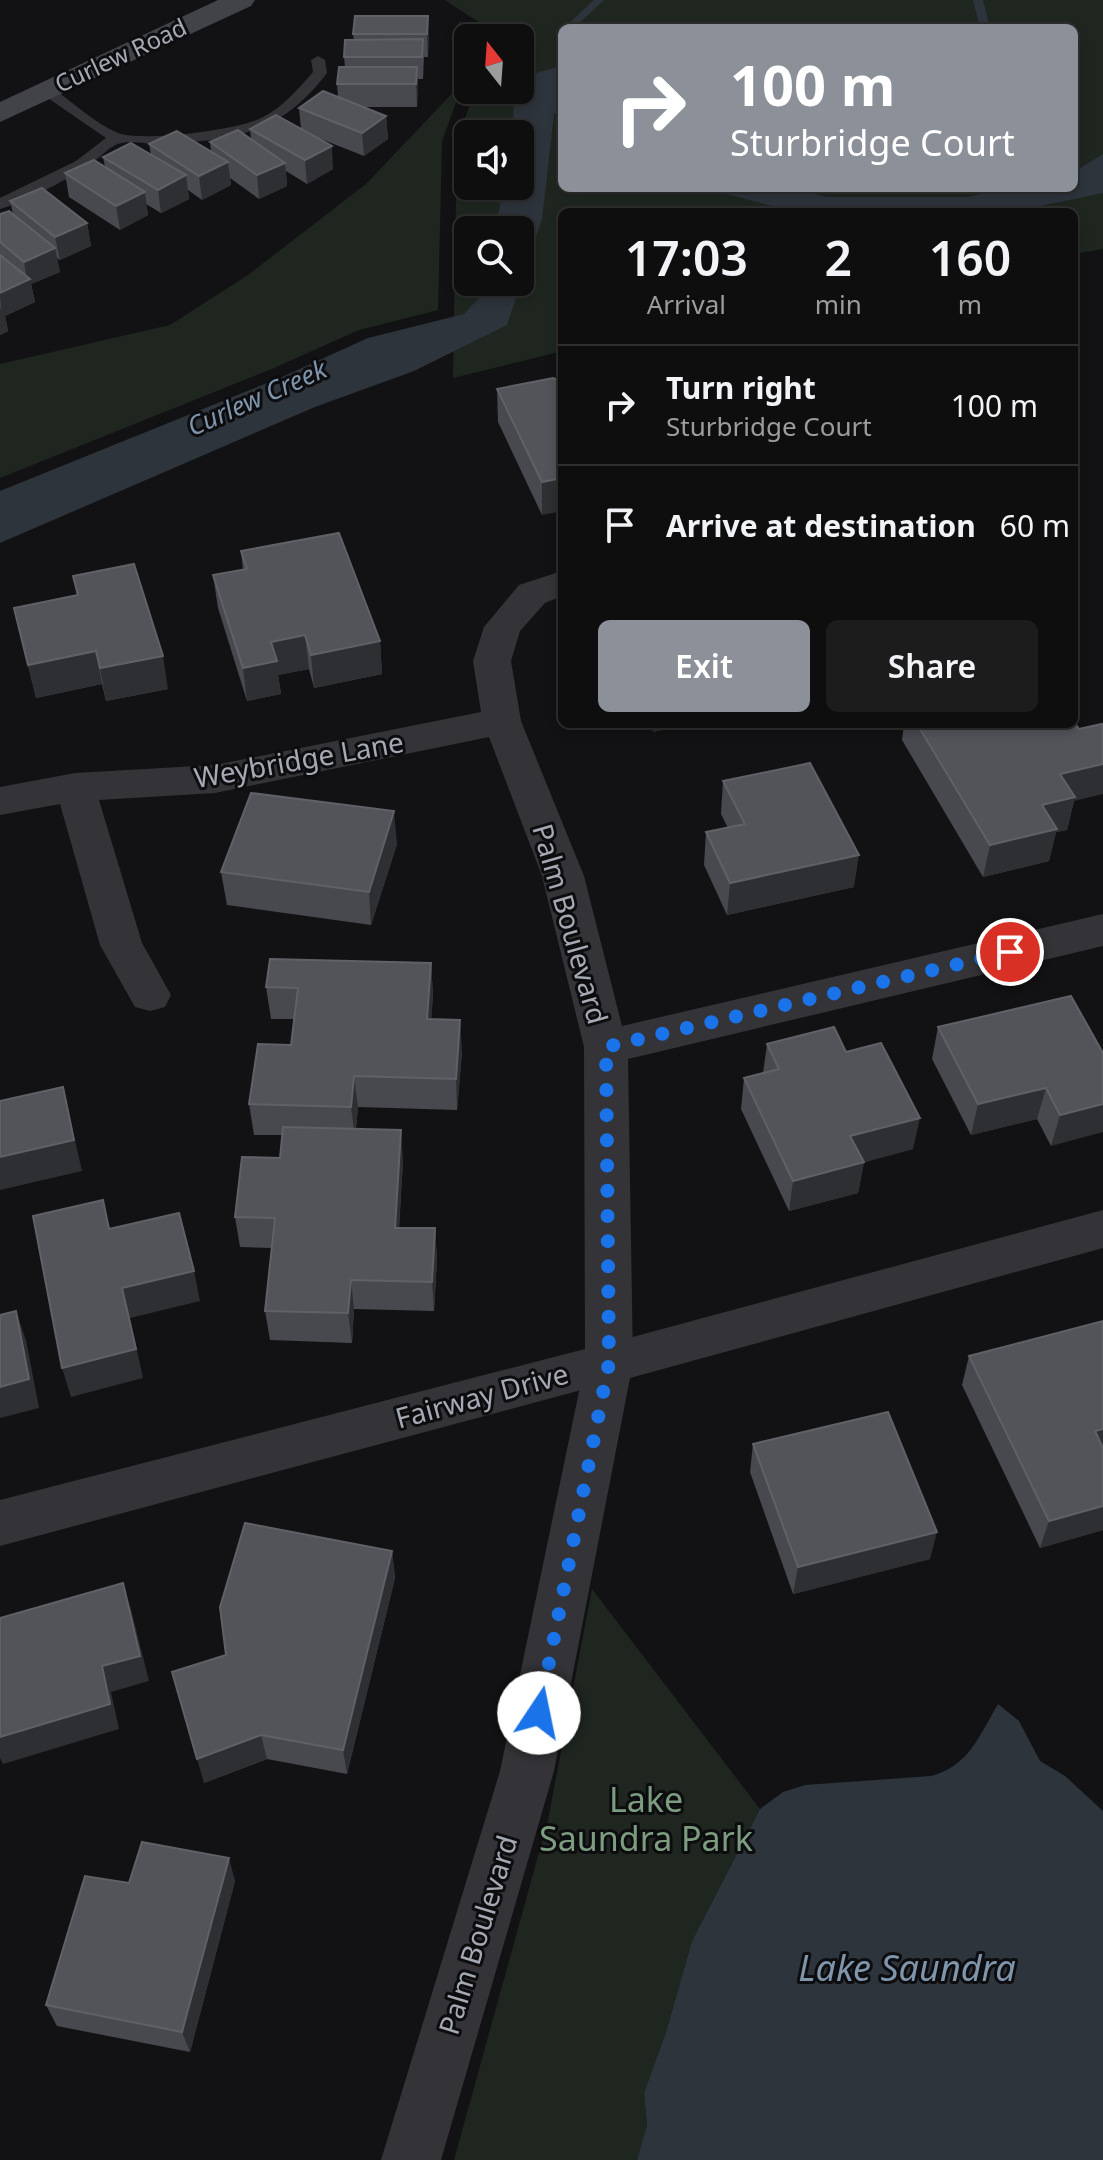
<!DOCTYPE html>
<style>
body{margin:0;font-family:"Noto Sans",sans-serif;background:#1c1c1d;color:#f1f3f6;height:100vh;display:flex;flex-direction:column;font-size:30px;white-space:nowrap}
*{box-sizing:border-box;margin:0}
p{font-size:26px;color:#9b9c9e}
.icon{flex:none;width:44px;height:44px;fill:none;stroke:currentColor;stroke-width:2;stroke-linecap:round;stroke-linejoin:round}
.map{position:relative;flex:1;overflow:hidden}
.side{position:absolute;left:558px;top:208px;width:520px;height:520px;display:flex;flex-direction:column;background:#0e0e0f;border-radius:12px;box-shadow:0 4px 12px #0003,0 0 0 2px #2e2e2f}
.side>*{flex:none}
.guide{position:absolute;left:558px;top:24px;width:520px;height:168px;border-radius:12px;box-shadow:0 4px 12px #0003,0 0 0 2px #2e2e2f;background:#8c9099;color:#fff;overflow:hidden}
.needle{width:52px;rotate:343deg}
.controls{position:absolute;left:454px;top:24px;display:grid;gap:16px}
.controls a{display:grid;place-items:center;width:80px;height:80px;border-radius:12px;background:#0e0e0f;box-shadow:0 4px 12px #0003,0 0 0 2px #2e2e2f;font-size:40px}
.pin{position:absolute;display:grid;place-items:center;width:68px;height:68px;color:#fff;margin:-34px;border:4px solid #fff;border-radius:50%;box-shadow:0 2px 8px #0007}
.me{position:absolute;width:88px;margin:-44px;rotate:11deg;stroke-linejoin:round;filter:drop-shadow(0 0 6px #0008)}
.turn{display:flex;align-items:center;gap:28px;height:168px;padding:0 40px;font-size:36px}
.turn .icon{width:104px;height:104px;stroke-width:2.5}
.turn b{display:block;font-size:56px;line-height:68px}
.eta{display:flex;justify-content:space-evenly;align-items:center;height:136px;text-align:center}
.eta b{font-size:48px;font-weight:600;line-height:56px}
.cta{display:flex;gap:16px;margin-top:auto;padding:16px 40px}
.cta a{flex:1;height:92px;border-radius:12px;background:#8c9099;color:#fff;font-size:32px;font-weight:600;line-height:92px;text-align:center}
.cta a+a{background:#1c1c1d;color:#f1f3f6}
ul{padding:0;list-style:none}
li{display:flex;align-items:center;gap:24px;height:120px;padding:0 40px;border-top:2px solid #2e2e2f}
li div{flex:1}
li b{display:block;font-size:30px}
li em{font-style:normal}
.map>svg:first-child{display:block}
</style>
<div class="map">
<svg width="1103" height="2160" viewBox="0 0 1103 2160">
<rect width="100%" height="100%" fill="#121214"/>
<g fill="#1f2620" fill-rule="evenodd">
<path d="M445,0H1103V249L1074,254V212H562V351L453,378L457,141L475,90H520V38H494L495,33ZM562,28H1074V188H562ZM468,134H520V186H468ZM468,230H520V282H468Z"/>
<polygon points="459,21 481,35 479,38 468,38 468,70 442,141 438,310 359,330 274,368 0,478 0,364 170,325 248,275 366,184 462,83"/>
<polygon points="592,1589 760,1809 692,1941 666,2032 644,2093 647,2125 637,2160 454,2160 548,1820"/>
</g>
<g fill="#2d343b">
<polygon points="562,66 562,110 554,114 542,219 507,325 414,371 315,407 0,543 0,491 282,377 368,338 464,314 481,296 484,282 520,282 520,230 495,230 504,186 520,186 520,134 513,134 514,90 520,90 520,77"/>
<polygon points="1103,154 1103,193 1011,212 796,212 703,188 796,188 825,197 967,197 1006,188 1074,188 1074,172"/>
<path d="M998,1704L1019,1721L1040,1761L1065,1776L1103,1811V2160H637L647,2125L644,2093L666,2032L692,1941L760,1809L783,1792L805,1785L931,1776C969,1766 979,1736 998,1704Z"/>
</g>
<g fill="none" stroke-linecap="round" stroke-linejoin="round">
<g fill="#2d343b" fill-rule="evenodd">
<polygon points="594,0 604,0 574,28 564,28"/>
<polygon points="973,0 983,0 990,28 980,28"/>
</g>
<path fill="#343438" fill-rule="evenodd" d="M318,56L325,60L327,73C281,134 233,141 160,144C148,144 127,140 118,144C107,148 98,160 88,166C66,180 25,202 0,209V198L76,161L106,138L42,94V88H52C73,102 94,123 118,133C142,142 240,130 263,117C283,107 298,89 313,72L311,60Z"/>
<polygon fill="#343438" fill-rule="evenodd" points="562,571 562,596 545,603 520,631 511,661 521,721 584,876 622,1026 1103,914 1103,946 628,1059 633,1363 626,1378 0,1546 0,1500 585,1349 584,1047 542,876 489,737 215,793 99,800 142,943 171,995 165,1007 150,1011 135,1007 100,945 60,804 0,815 0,787 75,773 215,765 481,712 473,661 484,627 519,585"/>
<polygon fill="#343438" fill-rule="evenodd" points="1103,1210 1103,1248 630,1378 554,1771 441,2160 381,2160 500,1771 585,1363 592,1348"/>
<polygon fill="#424348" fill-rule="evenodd" points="218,0 255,0 251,6 0,122 0,102"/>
</g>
<g fill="#48494f">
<polygon points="428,16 428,57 424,57 423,79 418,79 417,107 364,107 386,116 388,139 364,156 311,135 333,169 307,184 286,171 287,186 259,199 230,178 231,185 202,200 188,190 189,199 161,213 146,204 148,215 120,230 69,197 65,173 105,167 103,157 151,155 149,144 211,151 210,142 251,139 250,129 301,129 299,108 338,96 337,84 345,67 344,57 354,40 353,34"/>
<polygon points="10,201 87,223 91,246 60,260 57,258 60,272 31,284 35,302 5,316 8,331 0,335 0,214 13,214"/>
<polygon points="562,382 542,515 498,422 497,389"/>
<polygon points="241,551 380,641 382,674 314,688 309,669 278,675 281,694 247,701 218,608 213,575 243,570"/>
<polygon points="73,576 168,689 106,701 102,684 36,698 14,608 77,596"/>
<polygon points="904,724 1074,724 1074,801 1067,830 1056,832 1049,861 983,877 902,740"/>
<polygon points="723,781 854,887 727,915 704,865 706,832 728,828 721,814"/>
<polygon points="397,844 371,925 227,905 221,872"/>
<polygon points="431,963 433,995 431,1019 462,1052 457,1110 358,1107 356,1129 403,1161 399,1228 435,1228 437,1259 434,1311 354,1309 352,1343 270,1340 265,1311 272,1248 240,1247 235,1217 280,1158 283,1135 254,1135 249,1104 291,1045 294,1019 271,1019 266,987"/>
<polygon points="938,1027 1103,1053 1051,1146 1037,1119 971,1135 932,1059"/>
<polygon points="767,1044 846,1052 913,1149 864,1162 858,1193 789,1211 741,1109 744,1078 763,1073"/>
<polygon points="969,1356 1103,1530 1040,1548 962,1385"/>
<polygon points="753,1444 930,1559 793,1594 750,1472"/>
<polygon points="392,1551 395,1578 347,1774 267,1759 204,1783 226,1655"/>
<polygon points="235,1881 190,2052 57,2026 46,2005 129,1883"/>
</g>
<g fill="#2e2f33">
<polygon points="428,16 429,39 428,57 427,34"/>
<polygon points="417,67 418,89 417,107 416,84"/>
<polygon points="386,116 388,139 364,156 362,133"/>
<polygon points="332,146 333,169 307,184 305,160"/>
<polygon points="228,162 231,185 202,200 199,176"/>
<polygon points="285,163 287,186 259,199 257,175"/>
<polygon points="186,175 189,199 161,213 158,190"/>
<polygon points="145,192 148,215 120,230 116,206"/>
<polygon points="87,223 91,246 60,260 55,237"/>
<polygon points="55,248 60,272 31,284 35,302 5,316 8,331 0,335 0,309 1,308 0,293 27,280 24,262"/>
<polygon points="562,478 562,511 542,515 542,482"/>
<polygon points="305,635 309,669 278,675 281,694 247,701 243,668 271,642"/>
<polygon points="380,641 382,674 314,688 311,655"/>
<polygon points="96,651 102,684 36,698 28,665"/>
<polygon points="163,656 168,689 106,701 100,668"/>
<polygon points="653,724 692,724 653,732"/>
<polygon points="1103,764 1103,794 1074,801 1067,830 1056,832 1049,861 983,877 990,845 1042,805 1060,774"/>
<polygon points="394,811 397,844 371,925 369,892"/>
<polygon points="859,855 854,887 727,915 730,883"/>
<polygon points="431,963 433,995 429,1051 427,1019"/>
<polygon points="460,1020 462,1052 457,1110 456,1079"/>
<polygon points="354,1076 358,1107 355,1138 351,1107"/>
<polygon points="63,1087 82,1171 0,1190 0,1157"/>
<polygon points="1046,1088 1037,1119 971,1135 978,1104"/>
<polygon points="1103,1104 1103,1132 1051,1146 1060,1115"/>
<polygon points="920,1118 913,1149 851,1166 864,1162 858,1193 789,1211 793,1181 850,1136"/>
<polygon points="401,1130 403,1161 397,1258 395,1228"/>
<polygon points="435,1228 437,1259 434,1311 432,1282"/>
<polygon points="194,1271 200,1301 130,1318 143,1378 71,1397 62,1368 122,1288"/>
<polygon points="351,1280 354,1309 352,1343 348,1313"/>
<polygon points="16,1311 26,1340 39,1408 0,1418 0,1387"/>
<polygon points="1103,1429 1103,1454 1095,1431"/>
<polygon points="1103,1506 1103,1530 1040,1548 1049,1521"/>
<polygon points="937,1532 930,1559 793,1594 798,1567"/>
<polygon points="392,1551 395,1578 347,1774 343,1750"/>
<polygon points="123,1583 131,1609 149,1681 111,1692 119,1729 3,1764 0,1758 0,1737 102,1666"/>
<polygon points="261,1735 267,1759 204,1783 197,1759"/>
<polygon points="229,1858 235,1881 190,2052 182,2032"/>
</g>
<g fill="#525459" stroke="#5f6167" stroke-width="2">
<polygon points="355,16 428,16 427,34 353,34"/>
<polygon points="423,39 422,57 344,57 345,40"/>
<polygon points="339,67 417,67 416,84 337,84"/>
<polygon points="323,91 386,116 362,133 299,108"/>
<polygon points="276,115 332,146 305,160 250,129"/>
<polygon points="238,130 285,163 257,175 210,142"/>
<polygon points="177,131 228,162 199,176 149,144"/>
<polygon points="131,143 186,175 158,190 103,157"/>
<polygon points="94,160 145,192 116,206 65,173"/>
<polygon points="42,188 87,223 55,237 10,201"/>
<polygon points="9,211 55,248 24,262 0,242 0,214"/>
<polygon points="0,255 30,279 0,293"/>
<polygon points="553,378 562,382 562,478 542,482 497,389"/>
<polygon points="339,533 380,641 311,655 305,635 271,642 277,661 243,668 213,575 247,569 241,551"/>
<polygon points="134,564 163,656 100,668 96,651 28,665 14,608 78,595 73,576"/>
<polygon points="1074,722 1079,729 1102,724 1103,726 1103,764 1060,774 1075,797 1042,805 1057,829 990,845 917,724 1074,724"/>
<polygon points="810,763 859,855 730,883 706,832 745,824 723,781"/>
<polygon points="251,793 394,811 369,892 221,872"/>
<polygon points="270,959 431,963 427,1019 460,1020 456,1079 354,1076 351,1107 249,1104 258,1044 291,1045 298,988 266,987"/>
<polygon points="1071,996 1103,1053 1103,1104 1060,1115 1046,1088 978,1104 938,1027"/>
<polygon points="834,1027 846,1052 881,1043 920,1118 850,1136 864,1162 793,1181 744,1078 779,1069 767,1044"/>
<polygon points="63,1087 74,1140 0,1157 0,1101"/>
<polygon points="283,1127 401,1130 395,1228 435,1228 432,1282 351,1280 348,1313 265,1311 275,1218 235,1217 242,1157 280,1158"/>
<polygon points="103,1200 109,1229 179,1213 194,1271 122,1288 136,1349 62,1368 33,1216"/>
<polygon points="16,1311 29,1379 0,1387 0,1315"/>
<polygon points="1103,1321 1103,1429 1095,1431 1103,1448 1103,1506 1049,1521 969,1356"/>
<polygon points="888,1412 937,1532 798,1567 753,1444"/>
<polygon points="245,1523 392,1551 343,1750 261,1735 197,1759 172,1672 226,1655 220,1607"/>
<polygon points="123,1583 140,1656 102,1666 110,1704 0,1737 0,1618"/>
<polygon points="142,1842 229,1858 182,2032 46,2005 85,1876 129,1883"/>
</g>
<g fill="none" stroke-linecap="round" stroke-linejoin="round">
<polyline stroke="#1a73e8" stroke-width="14" stroke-dasharray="0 25.2" points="539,1713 609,1363 606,1047 1010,952"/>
</g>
<g text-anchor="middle" stroke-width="6" stroke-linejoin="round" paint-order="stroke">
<g font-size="24" fill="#a5a9b3" stroke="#0d0d0f">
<text transform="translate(121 56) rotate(-25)" y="8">Curlew Road</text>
</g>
<g font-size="26" font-style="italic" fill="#7e95ac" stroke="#0d0d0f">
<text transform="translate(257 398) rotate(-24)" y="9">Curlew Creek</text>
</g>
<g font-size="28" fill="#a5a9b3" stroke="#0d0d0f">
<text transform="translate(299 760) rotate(-10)" y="10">Weybridge Lane</text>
<text transform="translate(570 924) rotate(74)" y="10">Palm Boulevard</text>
<text transform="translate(482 1396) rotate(-15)" y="10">Fairway Drive</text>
<text transform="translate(478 1935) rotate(-73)" y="10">Palm Boulevard</text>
</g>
<g font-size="34" fill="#7d9d80" stroke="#0d0d0f">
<text x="646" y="1812">Lake<tspan x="646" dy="39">Saundra Park</tspan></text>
</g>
<g font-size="36" font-style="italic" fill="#7e95ac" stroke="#0d0d0f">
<text x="907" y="1981">Lake Saundra</text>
</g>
</g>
</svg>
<div class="controls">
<a><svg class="needle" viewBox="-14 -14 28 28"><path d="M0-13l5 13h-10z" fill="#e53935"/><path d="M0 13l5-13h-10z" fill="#9b9c9e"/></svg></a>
<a><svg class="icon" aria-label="sound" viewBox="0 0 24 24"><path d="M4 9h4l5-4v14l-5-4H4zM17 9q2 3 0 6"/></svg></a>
<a><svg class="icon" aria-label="search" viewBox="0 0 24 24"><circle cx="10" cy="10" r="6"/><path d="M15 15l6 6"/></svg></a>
</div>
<div class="pin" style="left:1010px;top:952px;background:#d93025"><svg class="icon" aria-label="arrive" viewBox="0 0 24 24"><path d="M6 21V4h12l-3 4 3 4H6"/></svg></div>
<svg class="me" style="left:539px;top:1713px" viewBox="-20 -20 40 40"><circle r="19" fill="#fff"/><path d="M0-13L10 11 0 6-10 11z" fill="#1a73e8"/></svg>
<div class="guide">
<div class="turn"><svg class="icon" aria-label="right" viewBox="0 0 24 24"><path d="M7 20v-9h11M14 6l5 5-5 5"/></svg><div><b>100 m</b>Sturbridge Court</div></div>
</div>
<section class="side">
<div class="eta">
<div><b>17:03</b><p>Arrival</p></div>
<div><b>2</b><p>min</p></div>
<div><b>160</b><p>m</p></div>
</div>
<ul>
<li><svg class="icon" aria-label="right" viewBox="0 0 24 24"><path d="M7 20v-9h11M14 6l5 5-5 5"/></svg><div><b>Turn right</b><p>Sturbridge Court</p></div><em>100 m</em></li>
<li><svg class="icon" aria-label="arrive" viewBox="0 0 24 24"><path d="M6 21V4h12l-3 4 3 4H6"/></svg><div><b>Arrive at destination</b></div><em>60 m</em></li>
</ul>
<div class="cta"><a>Exit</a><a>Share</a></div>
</section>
</div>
